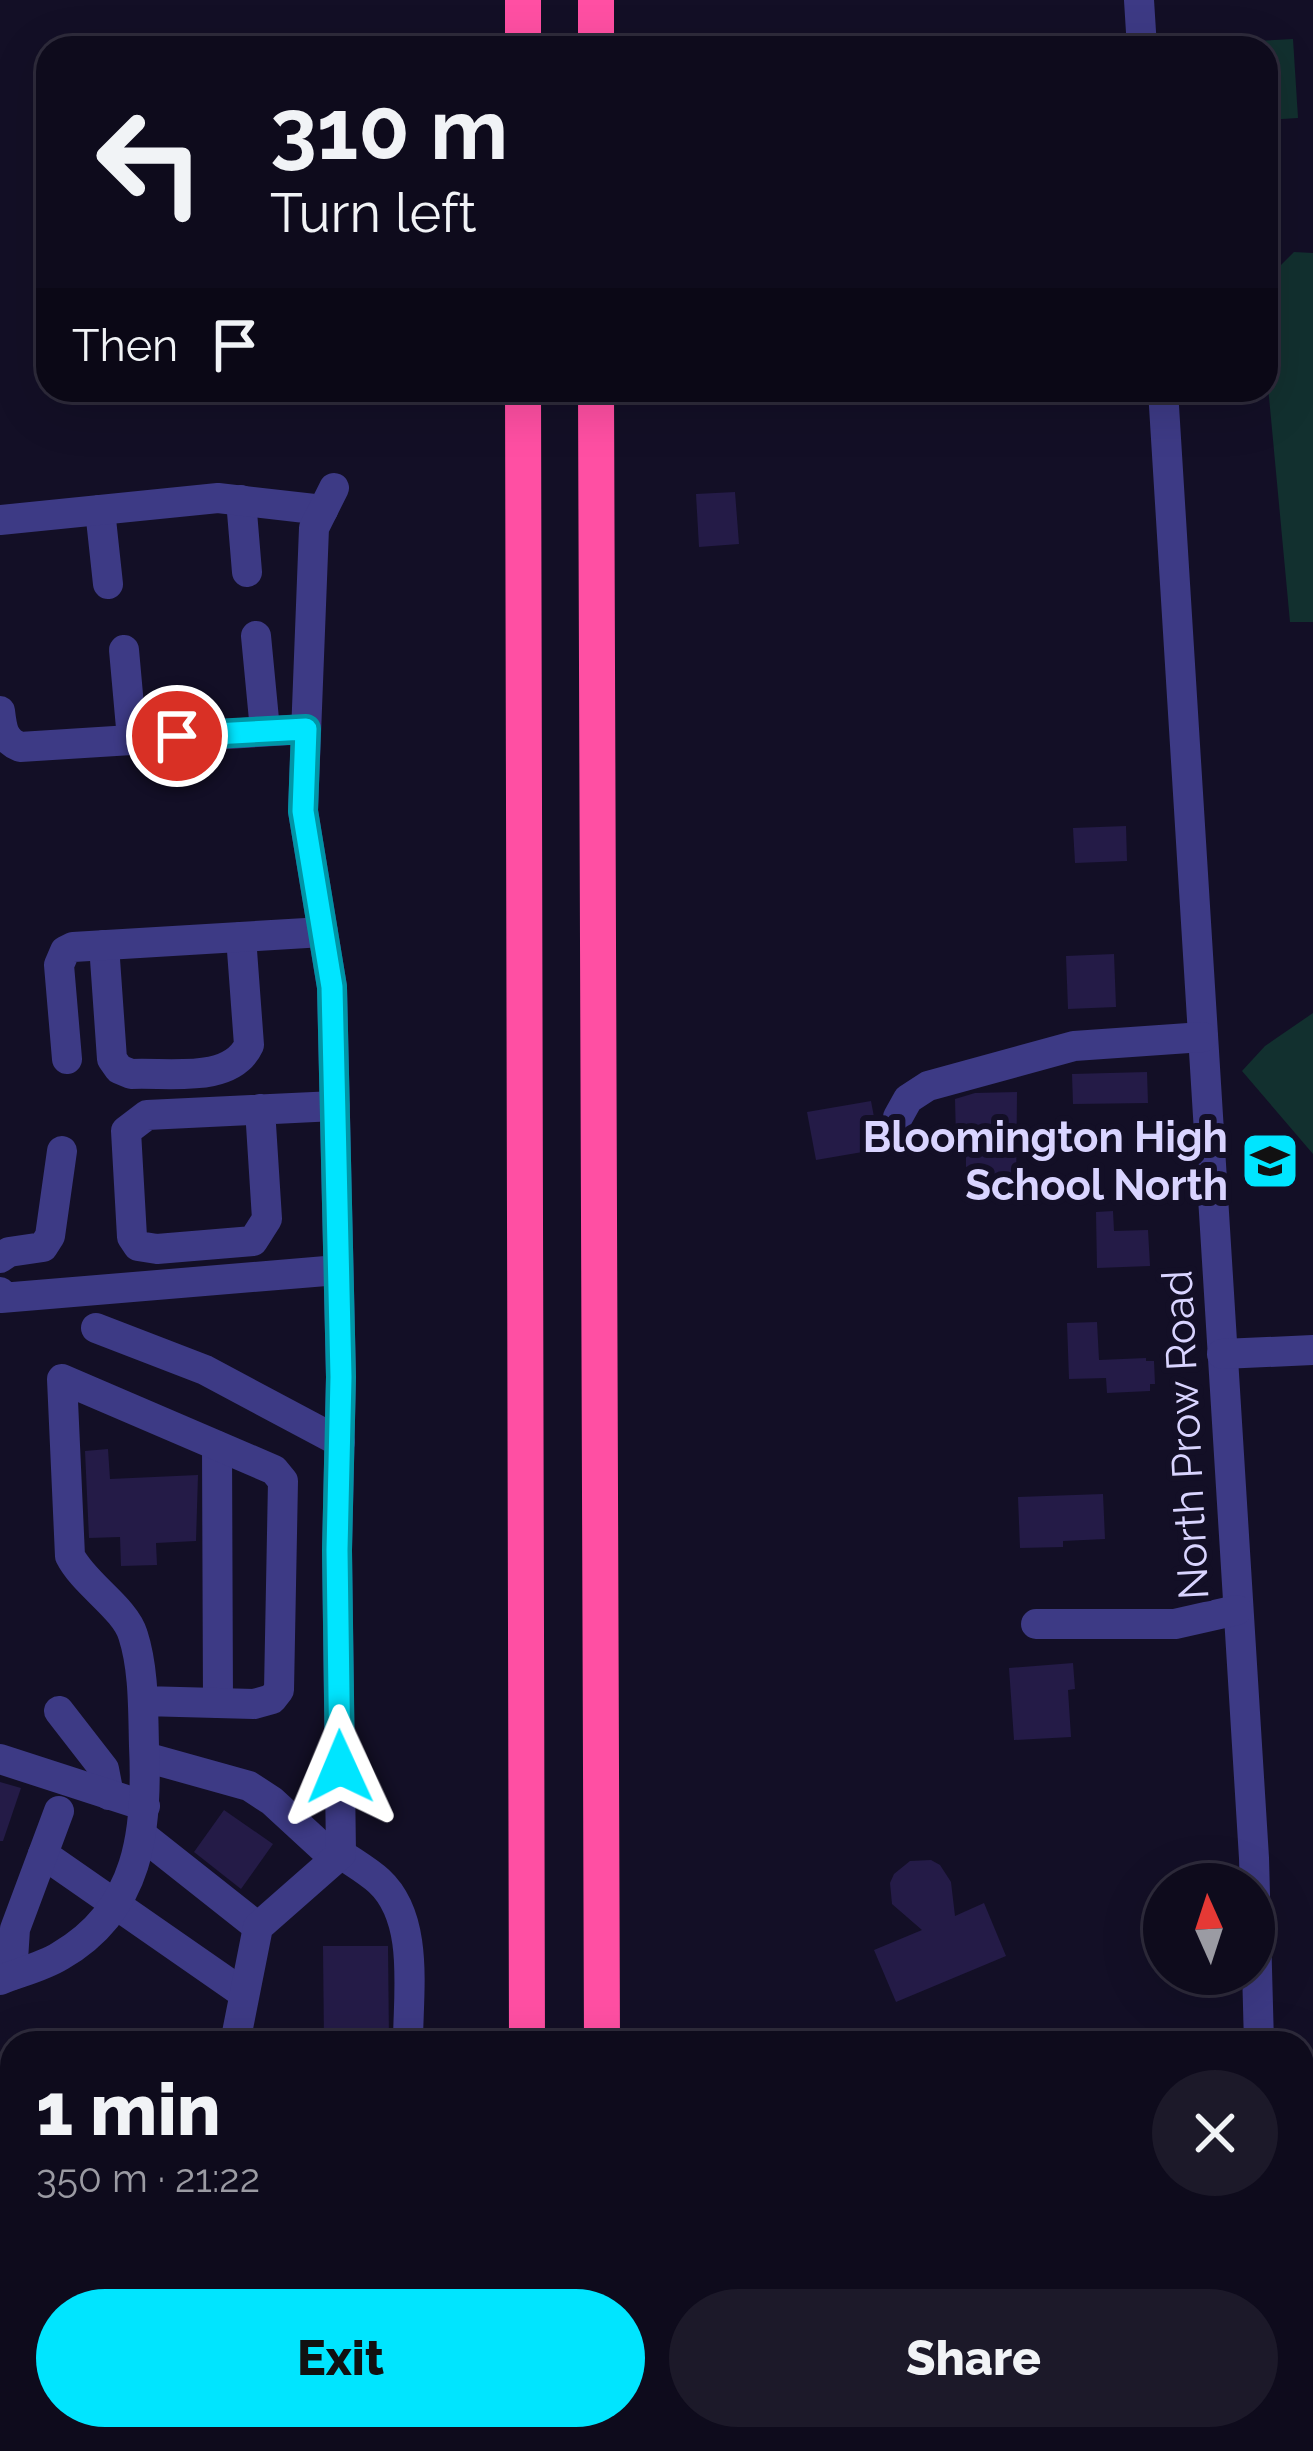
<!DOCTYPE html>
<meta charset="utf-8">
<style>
body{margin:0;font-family:Raleway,sans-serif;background:#1c1929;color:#f1f3f6;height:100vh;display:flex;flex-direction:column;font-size:45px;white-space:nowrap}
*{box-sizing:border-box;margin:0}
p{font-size:39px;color:#9b9ba3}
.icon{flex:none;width:66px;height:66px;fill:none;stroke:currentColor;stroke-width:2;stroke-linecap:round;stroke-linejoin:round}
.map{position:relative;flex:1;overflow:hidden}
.sheet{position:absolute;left:0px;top:2031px;width:1314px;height:420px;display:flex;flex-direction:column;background:#0e0b1c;border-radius:36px 36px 0 0;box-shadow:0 12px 48px #0002,0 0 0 3px #2e2b3b}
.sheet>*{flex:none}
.guide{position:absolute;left:36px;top:36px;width:1242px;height:366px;border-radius:36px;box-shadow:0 12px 48px #0002,0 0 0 3px #2e2b3b;background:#0e0b1c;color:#f1f3f6;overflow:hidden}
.needle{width:78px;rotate:357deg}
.fabs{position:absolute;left:1143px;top:1863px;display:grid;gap:24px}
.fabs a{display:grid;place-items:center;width:132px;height:132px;border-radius:50%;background:#0e0b1c;box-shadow:0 12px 48px #0002,0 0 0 3px #2e2b3b;font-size:60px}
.pin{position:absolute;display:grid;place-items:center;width:102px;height:102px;color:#fff;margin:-51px;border:6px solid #fff;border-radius:50%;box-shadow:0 3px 12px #0007}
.me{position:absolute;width:132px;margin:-66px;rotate:359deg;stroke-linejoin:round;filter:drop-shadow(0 0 9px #0008)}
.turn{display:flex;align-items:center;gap:42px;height:252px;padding:0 36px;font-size:54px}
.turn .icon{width:156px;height:156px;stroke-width:2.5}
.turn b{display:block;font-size:84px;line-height:102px}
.then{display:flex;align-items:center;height:114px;padding:0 36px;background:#0003;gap:24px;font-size:45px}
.round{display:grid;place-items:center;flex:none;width:126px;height:126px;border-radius:63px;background:#1c1929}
.overview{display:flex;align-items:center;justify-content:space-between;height:204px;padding:0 36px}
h1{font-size:72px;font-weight:800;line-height:90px}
.button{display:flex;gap:24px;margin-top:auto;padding:24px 36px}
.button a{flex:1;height:138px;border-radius:72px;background:#00e5ff;color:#111;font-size:48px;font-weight:800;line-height:138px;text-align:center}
.button a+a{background:#1c1929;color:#f1f3f6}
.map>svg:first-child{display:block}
</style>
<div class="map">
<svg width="1313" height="2451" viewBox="0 0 1313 2451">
<rect width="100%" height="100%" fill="#130f26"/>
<g fill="#12302f">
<polygon points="1293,39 1298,118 1266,120 1266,48 1256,48 1256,41"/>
<polygon points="1294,252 1313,253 1313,622 1290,622 1266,365 1266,280"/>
<polygon points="1313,1013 1313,1154 1242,1071 1265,1046"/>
</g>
<g fill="#241b47">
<polygon points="735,492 739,544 699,547 696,494"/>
<polygon points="1126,826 1127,861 1075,863 1073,828"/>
<polygon points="1114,954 1116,1007 1068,1009 1066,956"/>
<polygon points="1147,1072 1148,1103 1073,1104 1072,1074"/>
<polygon points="1017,1092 1016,1194 966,1195 966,1137 956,1138 955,1099 975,1093"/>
<polygon points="871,1101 880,1149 816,1160 807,1112"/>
<polygon points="1113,1211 1114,1231 1148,1230 1150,1266 1097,1268 1096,1212"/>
<polygon points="1097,1322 1099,1360 1146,1358 1146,1361 1154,1361 1155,1384 1150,1384 1150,1391 1107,1393 1106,1378 1069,1379 1067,1323"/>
<polygon points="108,1449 110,1479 198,1475 196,1541 156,1543 157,1565 121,1566 120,1537 89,1538 85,1451"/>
<polygon points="1103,1494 1105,1539 1063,1541 1063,1547 1020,1548 1018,1497"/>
<polygon points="1073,1663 1075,1689 1068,1690 1071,1737 1014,1740 1009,1668"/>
<polygon points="0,1782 21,1788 3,1841 0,1841"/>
<polygon points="224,1810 273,1844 241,1889 194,1852"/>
<polygon points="931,1860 940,1865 951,1882 955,1916 984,1903 1006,1956 896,2002 874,1950 922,1930 892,1904 890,1883 894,1874 910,1861"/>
<polygon points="323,1946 388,1946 389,2043 324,2043"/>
</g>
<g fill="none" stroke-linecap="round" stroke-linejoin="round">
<g stroke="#3d3a85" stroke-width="30">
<polyline points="1139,0 1142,48"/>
<polyline points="1163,390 1254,1858 1259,2043"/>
<polyline points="241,500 247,572"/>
<polyline points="100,510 108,584"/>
<polyline points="0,520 218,498 323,510"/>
<polyline points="256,636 265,730"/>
<polyline points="124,650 132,739"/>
<path d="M0,711C2,728 3,740 20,747L306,729"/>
<path d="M104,945L112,1059L119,1069L131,1074C169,1072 231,1084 249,1045L241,937"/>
<polyline points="67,1059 59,965 65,951 73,947 323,932"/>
<polyline points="260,1109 267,1219 253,1241 157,1249 138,1246 132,1237 126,1131 147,1115 335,1106"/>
<polyline points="898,1117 908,1099 928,1086 1074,1046 1203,1037"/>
<polyline points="0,1258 9,1252 43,1247 50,1236 62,1151"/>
<polyline points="0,1292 1,1298 338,1270"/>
<polyline points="96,1328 205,1370 340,1442"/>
<polyline points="1222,1354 1313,1350"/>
<polyline points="217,1446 218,1703"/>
<polyline points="1036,1624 1175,1624 1237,1610"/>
<polyline points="59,1711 104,1769 109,1795"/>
<polyline points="145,1757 249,1786 272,1801 335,1859"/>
<polyline points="0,1759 145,1806"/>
<polyline points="143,1836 258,1927"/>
<polyline points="43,1854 243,1993"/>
<path d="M341,1854C354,1863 368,1871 379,1881C420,1919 408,1993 408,2043"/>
<polyline points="12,1975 15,1929 59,1811"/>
<path d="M0,1980C20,1972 42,1967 60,1956C140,1910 148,1829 144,1746C143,1710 144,1669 133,1635C125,1608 84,1584 70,1556L62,1379L274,1470L283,1481L279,1690L272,1699L254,1704L143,1701"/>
<polyline points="235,2043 258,1927 341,1854 337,1551 341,1377 332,987 303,811 314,528 334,488"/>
<polyline points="0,2119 12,2132"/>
<polyline points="0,2192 12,2202"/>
<polyline points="197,2439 201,2451"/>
<polyline points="312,2439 323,2451"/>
<polyline points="1278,2439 1278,2451"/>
</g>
<g stroke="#ff4fa3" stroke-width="36">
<polyline points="523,0 523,48"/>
<polyline points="596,0 596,48"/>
<polyline points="523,390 527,2043"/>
<polyline points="596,390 602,2043"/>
<polyline points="528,2439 528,2451"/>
<polyline points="601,2451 601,2439"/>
</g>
</g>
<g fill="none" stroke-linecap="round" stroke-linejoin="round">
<defs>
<polyline id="route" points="177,736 306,729 303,811 332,987 341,1377 337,1550 340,1767"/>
</defs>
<use href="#route" stroke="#0095a6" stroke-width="30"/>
<use href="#route" stroke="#00e5ff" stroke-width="21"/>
</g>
<defs>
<symbol id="school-square" viewBox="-11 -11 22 22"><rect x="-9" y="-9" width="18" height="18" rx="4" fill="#00e5ff" stroke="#130f26"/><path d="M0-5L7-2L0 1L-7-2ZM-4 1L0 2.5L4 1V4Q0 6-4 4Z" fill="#111"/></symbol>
</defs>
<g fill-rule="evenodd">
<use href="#school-square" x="1237" y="1128" width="66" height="66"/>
</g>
<g text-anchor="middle" stroke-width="12" stroke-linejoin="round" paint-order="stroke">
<g font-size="42" font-weight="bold" fill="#d9d4ff" stroke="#130f26" text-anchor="end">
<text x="1228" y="1152">Bloomington High<tspan x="1228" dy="48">School North</tspan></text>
</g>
<g font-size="42" fill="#d9d4ff" stroke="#130f26">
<text transform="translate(1185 1435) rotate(-93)" y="15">North Prow Road</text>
</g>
</g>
</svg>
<div class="fabs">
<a><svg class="needle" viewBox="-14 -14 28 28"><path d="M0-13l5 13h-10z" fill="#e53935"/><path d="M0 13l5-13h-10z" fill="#9b9ba3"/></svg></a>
</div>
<div class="pin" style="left:177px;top:736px;background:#d93025"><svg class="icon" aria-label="arrive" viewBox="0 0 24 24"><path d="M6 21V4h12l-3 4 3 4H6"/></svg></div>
<svg class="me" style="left:340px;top:1767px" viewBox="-20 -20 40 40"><path d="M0-17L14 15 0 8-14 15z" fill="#00e5ff" stroke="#fff" stroke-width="4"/></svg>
<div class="guide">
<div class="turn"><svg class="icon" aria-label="left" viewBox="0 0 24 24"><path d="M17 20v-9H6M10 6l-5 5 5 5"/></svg><div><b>310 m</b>Turn left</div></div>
<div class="then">Then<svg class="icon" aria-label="arrive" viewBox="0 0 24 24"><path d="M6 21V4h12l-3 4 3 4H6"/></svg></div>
</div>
<section class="sheet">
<div class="overview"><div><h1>1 min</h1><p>350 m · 21:22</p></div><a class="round"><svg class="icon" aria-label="close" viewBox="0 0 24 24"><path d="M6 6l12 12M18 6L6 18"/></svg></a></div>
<div class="button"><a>Exit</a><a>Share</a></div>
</section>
</div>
